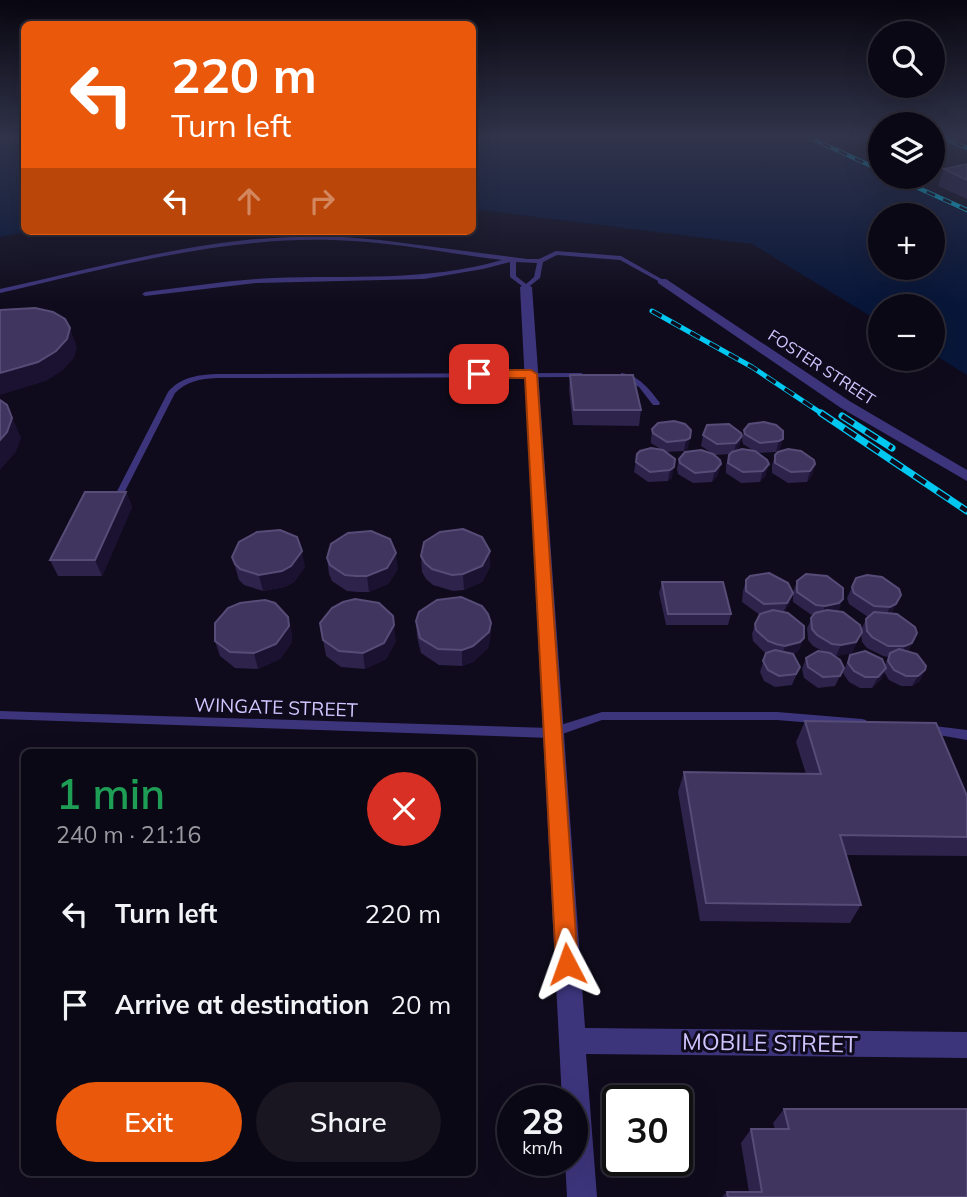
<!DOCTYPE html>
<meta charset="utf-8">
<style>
body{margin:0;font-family:Mulish,sans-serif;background:#191622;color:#f1f3f6;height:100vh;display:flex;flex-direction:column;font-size:26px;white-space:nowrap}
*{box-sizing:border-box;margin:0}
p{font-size:23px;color:#9a9aa0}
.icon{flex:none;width:38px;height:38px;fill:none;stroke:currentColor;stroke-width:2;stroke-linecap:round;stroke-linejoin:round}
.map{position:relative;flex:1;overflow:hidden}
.drawer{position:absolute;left:21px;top:749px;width:455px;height:427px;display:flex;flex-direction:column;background:#0b0815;border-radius:10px;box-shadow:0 7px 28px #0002,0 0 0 2px #2b2934}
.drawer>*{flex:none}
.banner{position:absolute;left:21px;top:21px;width:455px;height:214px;border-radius:10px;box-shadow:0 7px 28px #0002,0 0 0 2px #2b2934;background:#ea580c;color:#fff;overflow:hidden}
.tools{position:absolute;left:868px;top:21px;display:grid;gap:14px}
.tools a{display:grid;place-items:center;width:77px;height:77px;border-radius:50%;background:#0b0815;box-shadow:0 7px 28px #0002,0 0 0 2px #2b2934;font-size:35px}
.speed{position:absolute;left:497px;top:1085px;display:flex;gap:14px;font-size:35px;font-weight:700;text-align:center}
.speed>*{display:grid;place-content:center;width:91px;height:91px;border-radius:50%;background:#0b0815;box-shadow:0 7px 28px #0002,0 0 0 2px #2b2934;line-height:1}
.speed small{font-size:18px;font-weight:400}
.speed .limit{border:4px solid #111;border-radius:10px;background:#fff;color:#111}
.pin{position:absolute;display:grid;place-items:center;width:60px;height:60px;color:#fff;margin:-30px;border-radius:14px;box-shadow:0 4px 10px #0006}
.me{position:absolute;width:77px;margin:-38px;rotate:356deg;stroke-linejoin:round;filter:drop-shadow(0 0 5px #0008)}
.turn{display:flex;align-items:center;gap:24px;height:147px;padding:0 35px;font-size:32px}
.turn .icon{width:91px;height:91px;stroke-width:2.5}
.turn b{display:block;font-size:49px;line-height:60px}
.lanes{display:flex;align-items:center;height:66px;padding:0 35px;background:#0003;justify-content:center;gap:35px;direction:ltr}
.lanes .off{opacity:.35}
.round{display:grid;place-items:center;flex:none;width:74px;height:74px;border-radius:37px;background:#191622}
.headline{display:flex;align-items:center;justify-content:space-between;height:119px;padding:0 35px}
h1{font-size:42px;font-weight:600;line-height:52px;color:#1e9e55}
.action{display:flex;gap:14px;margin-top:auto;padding:14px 35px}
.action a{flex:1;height:80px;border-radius:42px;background:#ea580c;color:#fff;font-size:28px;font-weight:600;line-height:80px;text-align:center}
.action a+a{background:#191622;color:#f1f3f6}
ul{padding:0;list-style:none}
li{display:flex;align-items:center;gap:21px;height:91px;padding:0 35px}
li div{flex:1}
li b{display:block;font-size:26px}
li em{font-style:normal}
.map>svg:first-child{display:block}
</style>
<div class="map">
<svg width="967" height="1197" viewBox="0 0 967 1197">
<rect width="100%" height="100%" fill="#0f0b1c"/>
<g fill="#081639" fill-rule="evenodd">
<path d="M473,136H800L880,173V177H888L967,213V375L933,354V306H880V322L752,244L473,209ZM880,215H933V268H880Z"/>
<polygon points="8,139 24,140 24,231 31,231 0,237 0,142"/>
</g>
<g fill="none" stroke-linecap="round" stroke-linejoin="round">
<g fill="#3d357c" fill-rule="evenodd">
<polygon points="956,136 967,138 967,141 956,137"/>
<path d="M331,236L380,240L527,259H539L556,251L621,256L665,281L660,282L620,260L557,255L543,262L540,278L526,289L510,277V262L483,269L424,279L257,283L145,296L142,294L145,292C187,287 230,280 273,278C350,275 427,282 502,260C445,253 389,241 332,240C219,237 109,268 0,293V289C81,271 163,249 246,240C274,237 303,237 331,236ZM516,262L537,263L534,277L526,284L516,276Z"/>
<path d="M581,373L585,375L584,377L216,378C200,379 187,381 175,393L119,503L115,506L111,503L168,392C181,377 197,375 216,374Z"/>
<path d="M621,373C639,375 650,390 660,403L659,405H653L639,387L621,377Z"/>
<polygon points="0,711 551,728 602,712 777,712 862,719 866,720 867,723 866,726 862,727 777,720 602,720 551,738 0,719"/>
<polygon points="926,725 967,730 967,740 922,732 920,729 922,726"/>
</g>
<g fill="#3d357c" fill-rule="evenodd">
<polygon points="658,279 666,279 851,402 967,470 967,481 841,408 658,283"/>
<polygon points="526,284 532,287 585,1028 967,1032 967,1058 586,1054 597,1197 567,1197 565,1160 572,1160 572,1101 562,1101 559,1041 520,287"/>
</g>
<defs>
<g id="rail-far2">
<polyline points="806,136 880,170"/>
<polyline points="939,136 967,148"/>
<polyline points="894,177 967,210"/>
</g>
<polyline id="rail-far1" points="652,311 752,367 824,415"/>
<g id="rail">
<polyline points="821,413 967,511"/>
<polyline points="842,416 892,448"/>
</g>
</defs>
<use href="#rail-far2" stroke="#00c8f1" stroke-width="4.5"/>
<use href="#rail-far1" stroke="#00c8f1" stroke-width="5"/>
<use href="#rail" stroke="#00c8f1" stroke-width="7"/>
<use href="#rail-far2" stroke="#0f0b1c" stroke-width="2.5" stroke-dasharray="9" stroke-linecap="butt"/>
<use href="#rail-far1" stroke="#0f0b1c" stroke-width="3.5" stroke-dasharray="11" stroke-linecap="butt"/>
<use href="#rail" stroke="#0f0b1c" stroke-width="4.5" stroke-dasharray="14" stroke-linecap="butt"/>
</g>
<g fill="#2d234b">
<polygon points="967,164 967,199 938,186 944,169"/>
<polygon points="570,375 641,410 639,426 573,425 569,390"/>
<polygon points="685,424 688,448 684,451 666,452 672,478 668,481 648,482 634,472 637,454 662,450 651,443 651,439 652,429"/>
<polygon points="744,430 783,439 780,449 776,452 757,453 766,475 760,482 741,483 726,473 726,465 729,455 730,454 715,455 701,446 703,435 742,436 739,447 736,451 754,451 743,444 742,440"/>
<polygon points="701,450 718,475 712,482 693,483 678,474 677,469 679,459"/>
<polygon points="775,455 815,464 812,475 807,482 788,483 772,473 772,465"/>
<polygon points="126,492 132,507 102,576 58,576 50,560"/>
<polygon points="421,556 490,567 482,582 464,590 453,591 433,585 426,579 422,572"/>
<polygon points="232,557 305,567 294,582 285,587 263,591 244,585 239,580"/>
<polygon points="327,558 398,569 388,584 369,592 358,592 347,591 332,581 329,574"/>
<polygon points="882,577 892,613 917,633 908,651 917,654 920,681 912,686 901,686 889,680 884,672 881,679 872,688 860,688 849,682 843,673 850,655 885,665 888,657 883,656 867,648 862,642 861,632 852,653 836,656 834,655 844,668 835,686 818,688 804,678 802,669 806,658 824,652 813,646 808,640 807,628 813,616 793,602 793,592 797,581 839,610 838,611 861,630 866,619 868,617 849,604 847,598 856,578"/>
<polygon points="746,580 793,593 789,604 784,612 800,648 796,653 791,654 800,667 792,685 775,687 764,681 760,672 766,653 767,653 764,652 753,641 752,634 755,624 760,615 742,602 743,591"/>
<polygon points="662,582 731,614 728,625 666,625 659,593"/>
<polygon points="416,621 491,623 490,639 488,648 473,662 462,666 439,665 421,653 417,637"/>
<polygon points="320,623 396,641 386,659 365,669 341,667 326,656"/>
<polygon points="292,633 292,642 280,659 258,669 235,668 220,656 215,641"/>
<polygon points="805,721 967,796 967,856 846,855 861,905 850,923 700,921 678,792 684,772 806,774 796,742"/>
<polygon points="784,1109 967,1197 722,1197 727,1192 749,1192 741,1143 751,1129 775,1129 773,1123"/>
</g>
<g fill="#1a1230">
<polygon points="70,328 77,347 74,358 63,370 46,381 0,395 0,373"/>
<polygon points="7,405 21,438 16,452 0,470 0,440"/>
<polygon points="742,436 739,447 734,453 736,443"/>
<polygon points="690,438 688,448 684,451 686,440"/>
<polygon points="783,439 780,449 776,452 779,441"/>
<polygon points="721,464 718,475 712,482 715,471"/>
<polygon points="769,464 766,475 760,482 763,471"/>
<polygon points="815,464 812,475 807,482 810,471"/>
<polygon points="674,467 672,478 668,481 670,470"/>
<polygon points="126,492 132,507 102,576 95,560"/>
<polygon points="302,551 305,567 294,582 285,587 263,591 259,575"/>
<polygon points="490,551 490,567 482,582 464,590 463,574"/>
<polygon points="396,553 398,569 388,584 369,592 367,576"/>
<polygon points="793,593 789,604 783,614 787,603"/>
<polygon points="901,595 891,615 885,618 890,607"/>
<polygon points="843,599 839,610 835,614 821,617 825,606"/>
<polygon points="288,617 292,633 292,642 280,659 258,669 254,653"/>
<polygon points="491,623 490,639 488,648 473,662 462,666 462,650"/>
<polygon points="394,625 396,641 386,659 365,669 363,653"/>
<polygon points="862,632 852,653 836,656 841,645"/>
<polygon points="804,638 800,648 796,653 781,657 785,646"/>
<polygon points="912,643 906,654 900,657 905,646"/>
<polygon points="886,668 881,679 872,688 878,677"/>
<polygon points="925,670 920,681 912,686 918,676"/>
</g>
<g fill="#3f355e" stroke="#564c77" stroke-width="2">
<polygon points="967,164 967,180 944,169"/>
<polygon points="35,308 53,312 65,319 70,328 67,339 56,351 38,362 0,373 0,310"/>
<polygon points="570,375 633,375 641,410 574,410"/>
<polygon points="0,400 7,405 12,418 7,432 0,440"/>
<polygon points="674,421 685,424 691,430 690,438 686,440 667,442 653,433 652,429 658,423"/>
<polygon points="764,422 776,425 783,431 783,439 779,441 760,443 745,434 744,430 749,424"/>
<polygon points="729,424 741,433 742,436 736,443 717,444 703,435 707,425"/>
<polygon points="651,448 663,450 675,459 674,467 670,470 650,472 636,462 637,454 640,451"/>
<polygon points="742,449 755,451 767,460 769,464 763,471 743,472 728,463 729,455 732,452"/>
<polygon points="788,449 801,451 814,460 815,464 810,471 791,472 775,463 775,455 778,452"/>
<polygon points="701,450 713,454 720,460 721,464 715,471 695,473 680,463 679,459 685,452"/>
<polygon points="85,492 126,492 95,560 50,560"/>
<polygon points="463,529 482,537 490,551 482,566 463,574 452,575 432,569 425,563 421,556 424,542 440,532"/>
<polygon points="280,530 297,537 302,551 291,566 282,571 259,575 240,569 235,564 232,557 239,542 257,532"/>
<polygon points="371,531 390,539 396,553 387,568 367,576 356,576 345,575 330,565 327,558 331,544 348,533"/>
<polygon points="769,573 788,583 793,593 787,603 764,604 746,591 746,580 750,576"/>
<polygon points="806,574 827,576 843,588 843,599 839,603 825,606 816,605 797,592 797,581"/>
<polygon points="867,575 882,577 899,589 901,595 896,604 890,607 874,606 854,593 852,587 856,578"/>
<polygon points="662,582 723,582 731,614 668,614"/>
<polygon points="461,597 482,606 488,614 491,623 489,632 473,646 462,650 438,649 420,638 416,621 419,612 437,600"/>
<polygon points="355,599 379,603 393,616 394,625 384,643 363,653 339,651 323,640 320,623 332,608 343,602"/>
<polygon points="265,600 275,603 288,617 289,626 276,644 254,653 230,652 215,641 215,623 228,608 240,603"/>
<polygon points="773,610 788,613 804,626 804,638 800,642 785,646 776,644 768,641 756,630 755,624 760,614"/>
<polygon points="827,610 843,612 860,625 862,632 856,642 841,645 832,644 817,635 812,629 811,618 815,613"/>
<polygon points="874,612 897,614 915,627 917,633 912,643 905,646 888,646 872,637 867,631 866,619"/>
<polygon points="899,649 917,654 926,666 925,670 918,676 906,676 894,670 888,661 890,653"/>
<polygon points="775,650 793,654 800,667 796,674 779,676 768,670 763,661 766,653"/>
<polygon points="818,651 830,653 840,660 844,668 840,676 823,677 808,667 806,658"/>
<polygon points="865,651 882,659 886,668 878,677 865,677 854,671 848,663 850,655"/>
<polygon points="805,721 936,723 967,796 967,837 840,835 861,905 706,903 684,772 821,774"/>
<polygon points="784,1109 967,1109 967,1197 728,1197 727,1192 762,1192 751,1129 789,1129"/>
</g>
<linearGradient id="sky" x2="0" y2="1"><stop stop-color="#08060f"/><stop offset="0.45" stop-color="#31344b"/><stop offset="1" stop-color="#31344b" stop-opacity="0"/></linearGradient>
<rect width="967" height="304" fill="url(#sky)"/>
<polygon fill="#ea580c" stroke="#983908" stroke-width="2" points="531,370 537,374 578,964 575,972 567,975 559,972 556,964 525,378 479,378 473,374 479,370"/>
<g text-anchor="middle" stroke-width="6" stroke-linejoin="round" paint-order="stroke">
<g font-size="16" fill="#d1c6ff" stroke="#0f0b1c">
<text transform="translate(822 367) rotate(33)" y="6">FOSTER STREET</text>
</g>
<g font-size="19" fill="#d1c6ff" stroke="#0f0b1c">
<text transform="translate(276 707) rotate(2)" y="7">WINGATE STREET</text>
</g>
<g font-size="23" fill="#d1c6ff" stroke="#0f0b1c">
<text transform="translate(770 1043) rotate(1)" y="8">MOBILE STREET</text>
</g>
</g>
</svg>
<div class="tools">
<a><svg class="icon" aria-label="search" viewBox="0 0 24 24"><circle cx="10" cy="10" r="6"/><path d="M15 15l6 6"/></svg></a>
<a><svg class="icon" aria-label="layers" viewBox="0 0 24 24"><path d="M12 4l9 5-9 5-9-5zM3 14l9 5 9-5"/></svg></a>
<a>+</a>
<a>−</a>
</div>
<div class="speed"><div>28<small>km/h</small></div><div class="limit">30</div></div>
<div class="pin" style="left:479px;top:374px;background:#d93025"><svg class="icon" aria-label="arrive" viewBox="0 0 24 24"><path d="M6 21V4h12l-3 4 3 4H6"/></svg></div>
<svg class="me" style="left:567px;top:964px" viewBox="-20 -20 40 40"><path d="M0-17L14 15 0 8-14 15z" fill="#ea580c" stroke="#fff" stroke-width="4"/></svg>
<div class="banner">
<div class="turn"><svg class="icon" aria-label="left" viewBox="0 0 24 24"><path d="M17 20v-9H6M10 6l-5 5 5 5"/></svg><div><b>220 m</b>Turn left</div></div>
<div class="lanes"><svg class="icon" aria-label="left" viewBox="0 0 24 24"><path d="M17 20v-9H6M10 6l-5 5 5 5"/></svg><svg class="icon off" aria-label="ahead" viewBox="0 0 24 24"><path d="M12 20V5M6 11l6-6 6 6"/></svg><svg class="icon off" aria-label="right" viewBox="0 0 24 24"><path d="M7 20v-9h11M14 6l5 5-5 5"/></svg></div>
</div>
<section class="drawer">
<div class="headline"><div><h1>1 min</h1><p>240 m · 21:16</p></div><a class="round" style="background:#d93025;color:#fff"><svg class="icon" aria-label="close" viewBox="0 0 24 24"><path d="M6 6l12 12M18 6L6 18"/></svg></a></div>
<ul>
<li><svg class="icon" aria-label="left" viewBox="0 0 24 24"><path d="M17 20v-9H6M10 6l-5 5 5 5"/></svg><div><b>Turn left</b></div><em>220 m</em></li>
<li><svg class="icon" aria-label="arrive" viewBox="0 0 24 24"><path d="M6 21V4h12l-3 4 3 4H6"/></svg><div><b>Arrive at destination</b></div><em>20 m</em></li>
</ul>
<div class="action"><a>Exit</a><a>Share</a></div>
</section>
</div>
